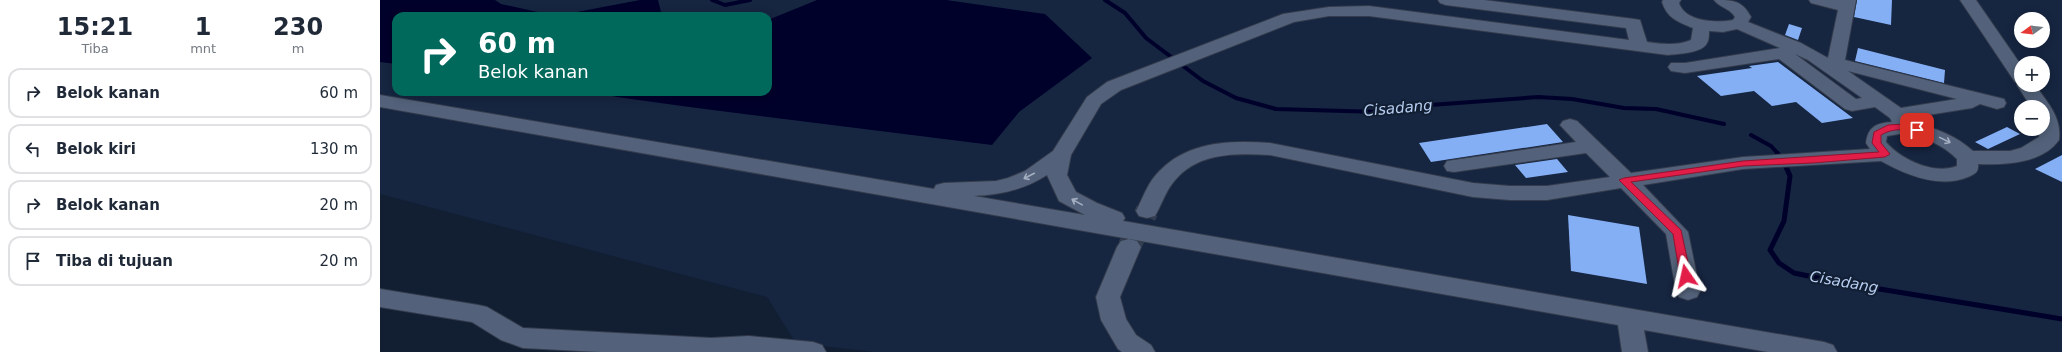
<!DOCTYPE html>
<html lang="id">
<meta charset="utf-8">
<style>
body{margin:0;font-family:"DejaVu Sans",sans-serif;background:#f2f2f3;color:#1f2937;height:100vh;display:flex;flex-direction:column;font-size:15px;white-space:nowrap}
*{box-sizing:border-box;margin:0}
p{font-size:13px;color:#747a83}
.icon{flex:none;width:22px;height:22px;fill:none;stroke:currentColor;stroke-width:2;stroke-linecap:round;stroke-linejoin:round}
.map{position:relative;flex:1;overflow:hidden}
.drawer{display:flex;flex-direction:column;background:#fff;width:380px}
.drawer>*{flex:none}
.guide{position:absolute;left:12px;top:12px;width:380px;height:84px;border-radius:12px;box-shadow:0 2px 10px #0003;background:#00695c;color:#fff;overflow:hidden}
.needle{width:26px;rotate:255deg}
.controls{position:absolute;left:1634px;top:12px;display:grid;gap:8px}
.controls a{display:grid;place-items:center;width:36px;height:36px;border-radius:50%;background:#fff;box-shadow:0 2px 10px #0003;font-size:20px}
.pin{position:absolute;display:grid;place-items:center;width:34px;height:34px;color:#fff;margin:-17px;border-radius:8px;box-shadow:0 2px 6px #0006}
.me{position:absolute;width:44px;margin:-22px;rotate:349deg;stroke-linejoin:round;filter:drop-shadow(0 0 3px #0008)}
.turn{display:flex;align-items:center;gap:14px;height:84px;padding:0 20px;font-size:18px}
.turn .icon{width:52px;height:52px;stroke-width:2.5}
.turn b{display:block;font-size:28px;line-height:34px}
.eta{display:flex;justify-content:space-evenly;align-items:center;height:68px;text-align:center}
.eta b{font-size:24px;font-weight:600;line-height:28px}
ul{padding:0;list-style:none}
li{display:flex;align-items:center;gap:12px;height:50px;margin:0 8px 6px;padding:0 12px;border:2px solid #e0e1e3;border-radius:12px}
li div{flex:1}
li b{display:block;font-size:15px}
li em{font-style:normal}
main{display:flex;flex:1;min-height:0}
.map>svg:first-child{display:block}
</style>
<main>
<section class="drawer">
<div class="eta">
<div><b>15:21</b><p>Tiba</p></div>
<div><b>1</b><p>mnt</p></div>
<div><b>230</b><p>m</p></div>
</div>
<ul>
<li><svg class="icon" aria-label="right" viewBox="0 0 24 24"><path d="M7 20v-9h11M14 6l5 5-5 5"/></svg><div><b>Belok kanan</b></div><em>60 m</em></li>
<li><svg class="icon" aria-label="left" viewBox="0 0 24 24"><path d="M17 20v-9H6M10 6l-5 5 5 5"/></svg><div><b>Belok kiri</b></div><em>130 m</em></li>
<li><svg class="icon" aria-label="right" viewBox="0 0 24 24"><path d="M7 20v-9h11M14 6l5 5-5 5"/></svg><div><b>Belok kanan</b></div><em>20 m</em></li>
<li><svg class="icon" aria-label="arrive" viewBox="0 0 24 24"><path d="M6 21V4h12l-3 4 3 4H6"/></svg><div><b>Tiba di tujuan</b></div><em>20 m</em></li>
</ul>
</section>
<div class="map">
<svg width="1682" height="352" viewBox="0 0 1682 352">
<rect width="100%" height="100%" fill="#121f33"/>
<path fill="#162540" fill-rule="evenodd" d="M0,0H1682V352H495L416,343L387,297L0,194ZM16,16H388V92H16ZM1641,19H1663V41H1641ZM1641,63H1663V85H1641ZM1641,107H1663V129H1641Z"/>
<g fill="#00012b">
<polygon points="0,0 115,0 121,4 176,16 260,0 278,0 282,16 16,16 16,64 0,62"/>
<polygon points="437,0 566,0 665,14 712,58 639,112 612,145 317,108 237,97 215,92 388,92 388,20"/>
</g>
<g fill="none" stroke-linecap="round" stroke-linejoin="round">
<g stroke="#00012b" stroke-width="4">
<polyline points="332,0 345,5 370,0"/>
<polyline points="725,0 745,13 766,38 823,81 856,98 896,109 1000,112 1050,105 1158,97 1192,99 1244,108 1276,109 1344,124"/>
<polyline points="1371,135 1391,146 1399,155"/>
</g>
<polyline stroke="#00012b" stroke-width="5" points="1398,154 1403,160 1410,176 1404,221 1390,250 1399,263 1414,273 1457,282 1682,319"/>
</g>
<g fill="#85aff4">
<polygon points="1477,0 1512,0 1511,25 1474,17"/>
<polygon points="1409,24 1422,28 1418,40 1405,35"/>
<polygon points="1478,48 1565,70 1564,83 1475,61"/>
<polygon points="1398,62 1473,118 1442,123 1416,102 1392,106 1374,91 1341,96 1317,76 1372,68 1369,66"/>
<polygon points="1167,124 1183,142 1051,162 1039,143"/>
<polygon points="1627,127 1640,134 1608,149 1595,142"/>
<polygon points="1682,155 1682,182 1655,169"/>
<polygon points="1177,159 1188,172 1146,178 1135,165"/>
<polygon points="1188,215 1259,227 1267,284 1191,271"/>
</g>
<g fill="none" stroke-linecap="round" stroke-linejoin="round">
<polyline stroke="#323e51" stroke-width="23" stroke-dasharray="23 12" stroke-linecap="butt" points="749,247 767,211"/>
<defs>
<g id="minor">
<path d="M1058,0H1104L1254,19L1260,20L1267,42C1282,44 1296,46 1311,40L1313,28C1298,22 1287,18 1282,2L1283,0H1301L1299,3C1305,22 1337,23 1353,20L1355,17C1350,8 1340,8 1334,0C1353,0 1362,0 1371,17L1368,22L1421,43L1448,58L1458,10L1431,3L1429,0H1476L1465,60L1624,99L1626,103L1624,107L1617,109L1600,104L1592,108L1529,118L1532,123C1556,128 1575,135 1593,151H1630L1641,148L1659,137L1660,129H1663V107H1651L1637,85L1638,83L1635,82L1580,0H1596L1641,65V85H1655C1667,102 1682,117 1679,140C1662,164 1624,165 1598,164C1599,172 1595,174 1588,177C1559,189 1526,175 1501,161L1363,169L1263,185L1308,232L1320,291L1317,297L1308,300L1299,297L1296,291L1286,234L1241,188L1167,200H1130L1093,197L890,155C855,153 815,152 792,184C785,193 781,206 775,216L767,218L759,216L756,211C762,200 767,185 775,176C804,141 849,140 890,143L1093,183L1130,186H1167L1230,177L1206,153L1074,172L1067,171L1064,166L1067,161L1074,160L1196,142L1180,125L1183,121L1190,119L1197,121L1251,173L1363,157L1490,149L1486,143C1488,127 1496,123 1512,122L1510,118L1495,107L1472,111L1465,109L1399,59L1305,73L1291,71L1288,67L1291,63H1305L1400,48L1357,29L1343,32L1329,31C1329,35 1329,40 1327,43C1323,53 1297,54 1288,55L989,16H949L914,22L741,90L721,104L691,155L687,175L696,192L717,203L742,213L745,218L743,221L1444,342L1453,345L1457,352H1388L1264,330L1268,352H1242L1238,325L0,107V95L554,189L556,185L564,183L616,181L628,178L645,171L673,151L707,97L727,82L903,14L949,7L989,6L1249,40L1246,28L1066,5L1060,3ZM1415,54L1428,60L1482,98L1476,99ZM1468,71L1577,99L1521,108ZM1525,133C1545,138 1562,144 1577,159V166C1555,175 1521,160 1506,142L1507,136ZM667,175L679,201L705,215L594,196C620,195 644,190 667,175Z"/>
<polygon points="749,239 757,241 761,247 740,297 746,319 756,335 771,345 775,352 742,352 738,349 721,320 716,297 737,247 741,241"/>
<polygon points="0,289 98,305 107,307 143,328 331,338 369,336 433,342 442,345 446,352 220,352 143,348 121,340 92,322 0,307"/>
</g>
</defs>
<use href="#minor" stroke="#333b4c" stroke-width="2"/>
<use href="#minor" fill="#53627a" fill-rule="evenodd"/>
</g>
<defs><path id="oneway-shaft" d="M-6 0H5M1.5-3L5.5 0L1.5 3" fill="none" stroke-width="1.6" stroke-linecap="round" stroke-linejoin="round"/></defs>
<g stroke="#a3afc2">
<use href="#oneway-shaft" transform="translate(1565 140) rotate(26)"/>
<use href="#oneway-shaft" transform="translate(649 176) rotate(153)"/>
<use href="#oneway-shaft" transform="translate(697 202) rotate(-151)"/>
</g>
<path fill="#e11d48" stroke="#92132f" d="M1525,124L1542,130L1537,132C1524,129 1513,128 1501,135V143L1510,154L1505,157L1433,163L1363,166L1251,182L1301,230L1311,276L1306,280L1300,276L1293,234L1239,180L1244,178L1363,161L1499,152L1492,143L1494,132L1508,125Z"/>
<g text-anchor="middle" stroke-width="4" stroke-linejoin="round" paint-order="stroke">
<g font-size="15" font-style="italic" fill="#b7cdf1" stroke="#121f33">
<text transform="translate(1018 108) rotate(-5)" y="5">Cisadang</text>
<text transform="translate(1464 282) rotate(10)" y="5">Cisadang</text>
</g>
</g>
</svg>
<div class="controls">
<a><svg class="needle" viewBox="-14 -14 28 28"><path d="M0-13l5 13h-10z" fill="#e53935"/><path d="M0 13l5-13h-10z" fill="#747a83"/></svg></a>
<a>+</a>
<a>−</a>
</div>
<div class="pin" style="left:1537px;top:130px;background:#d93025"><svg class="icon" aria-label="arrive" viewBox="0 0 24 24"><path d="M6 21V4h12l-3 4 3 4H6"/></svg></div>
<svg class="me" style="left:1306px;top:276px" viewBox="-20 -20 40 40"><path d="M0-17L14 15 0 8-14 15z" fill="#e11d48" stroke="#fff" stroke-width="4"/></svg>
<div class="guide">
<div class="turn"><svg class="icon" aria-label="right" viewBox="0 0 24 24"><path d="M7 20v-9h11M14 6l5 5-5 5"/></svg><div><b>60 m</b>Belok kanan</div></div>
</div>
</div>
</main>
